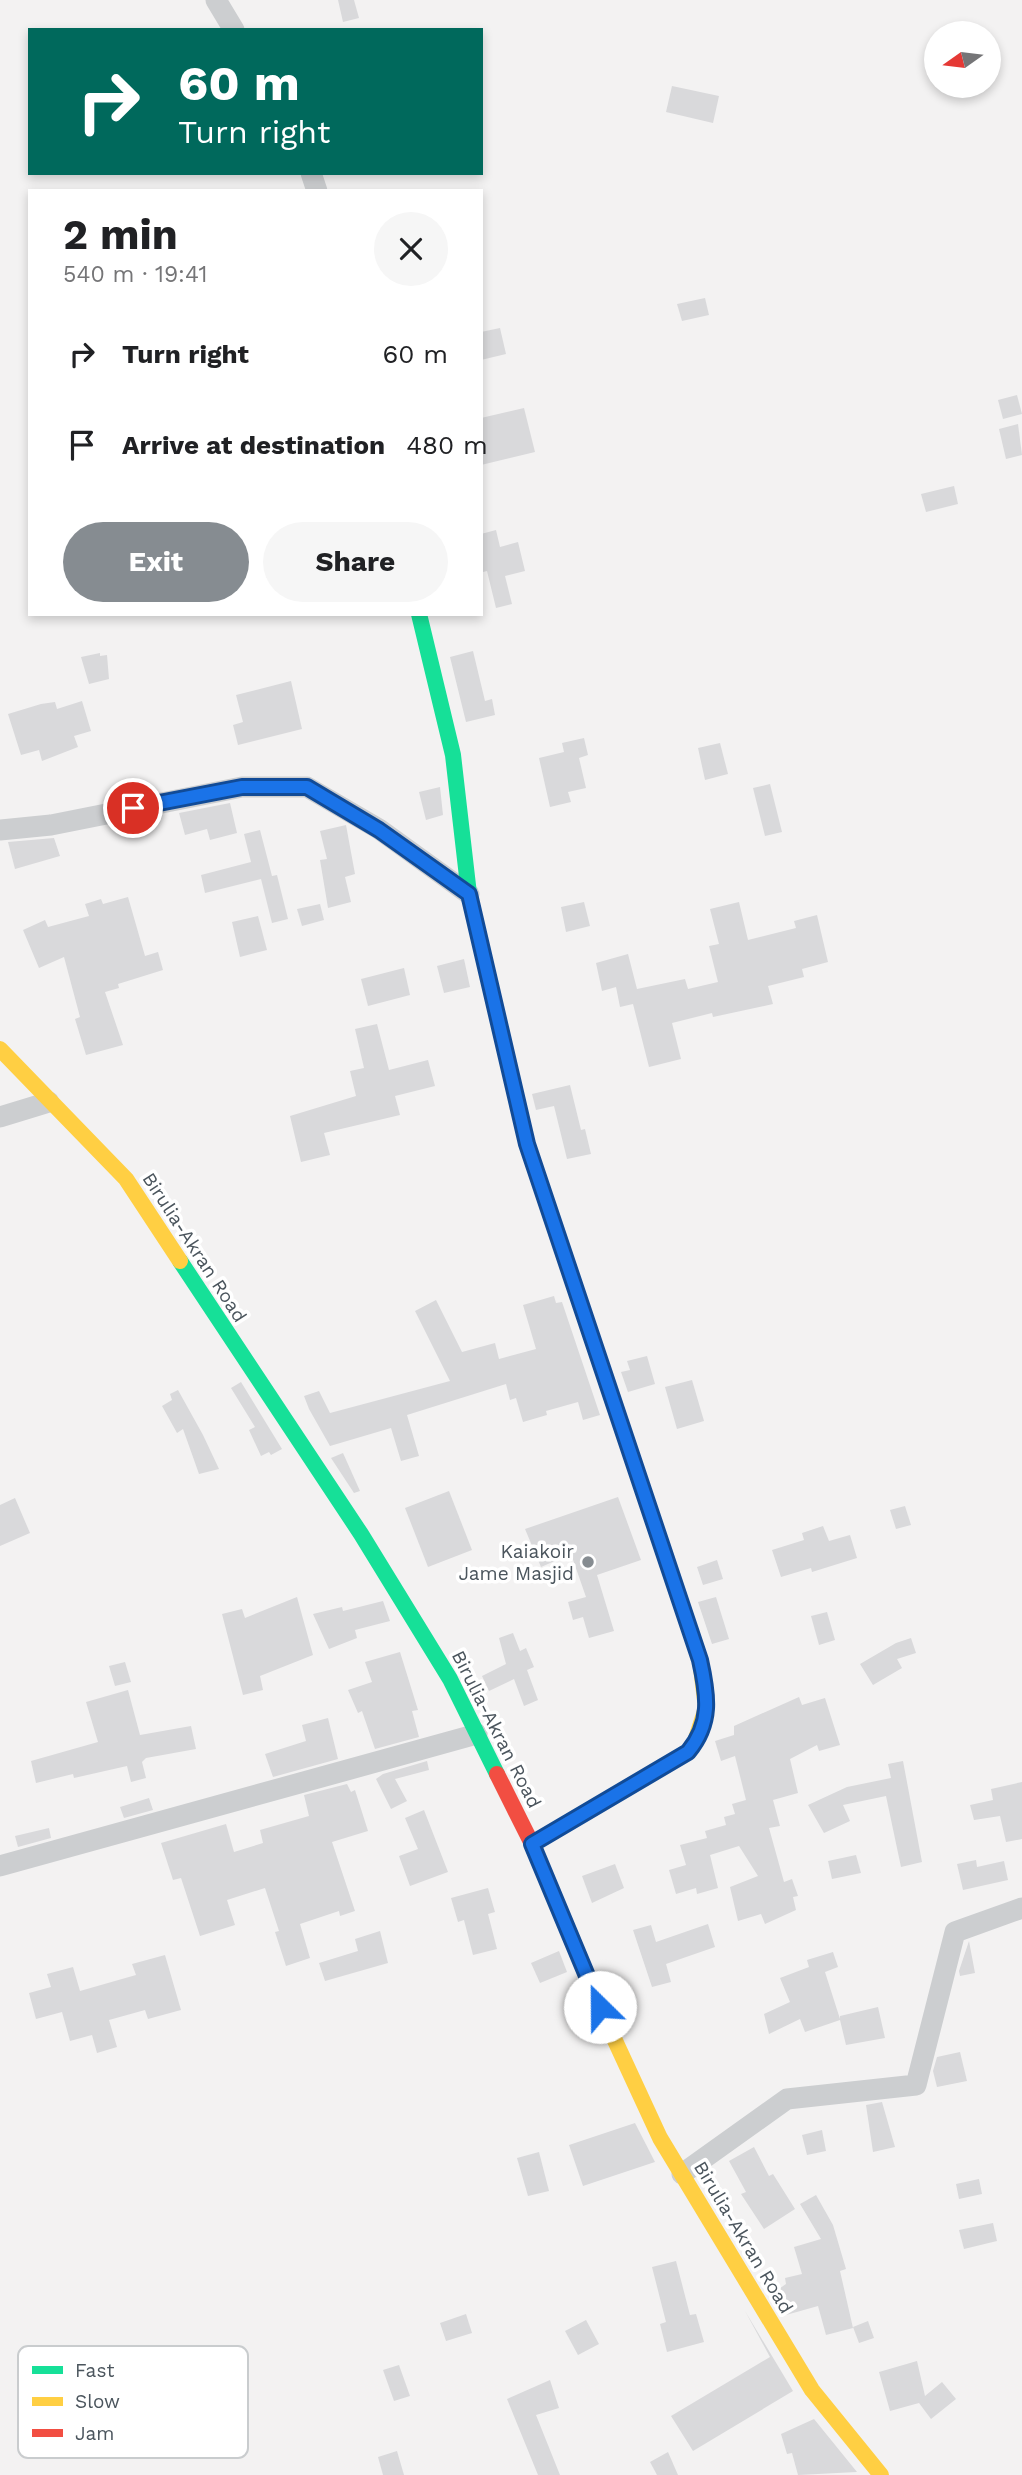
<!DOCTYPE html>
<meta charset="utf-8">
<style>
body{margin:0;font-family:"Work Sans",sans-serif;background:#f6f6f6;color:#202124;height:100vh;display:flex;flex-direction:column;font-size:26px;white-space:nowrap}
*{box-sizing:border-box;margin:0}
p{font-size:23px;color:#757577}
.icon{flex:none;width:38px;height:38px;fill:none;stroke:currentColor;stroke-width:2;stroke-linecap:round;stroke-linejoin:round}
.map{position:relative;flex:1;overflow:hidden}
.side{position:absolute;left:28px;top:189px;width:455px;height:427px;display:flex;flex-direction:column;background:#fff;border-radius:0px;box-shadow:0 4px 10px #0003}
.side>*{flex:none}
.top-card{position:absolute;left:28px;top:28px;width:455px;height:147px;border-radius:0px;box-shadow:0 4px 10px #0003;background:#00695c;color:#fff;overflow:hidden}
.needle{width:46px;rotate:256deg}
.fabs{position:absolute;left:924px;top:21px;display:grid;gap:14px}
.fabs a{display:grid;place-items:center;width:77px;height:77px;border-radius:50%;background:#fff;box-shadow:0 4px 10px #0003;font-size:35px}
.pin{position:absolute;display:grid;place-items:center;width:60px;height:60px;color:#fff;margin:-30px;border:4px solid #fff;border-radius:50%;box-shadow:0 2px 7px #0007}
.me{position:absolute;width:77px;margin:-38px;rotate:337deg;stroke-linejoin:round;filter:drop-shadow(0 0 5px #0008)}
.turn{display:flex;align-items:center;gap:24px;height:147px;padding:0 35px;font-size:32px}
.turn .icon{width:91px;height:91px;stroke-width:2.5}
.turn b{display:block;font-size:49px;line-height:60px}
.round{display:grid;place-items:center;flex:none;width:74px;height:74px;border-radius:37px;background:#f6f6f6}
.summary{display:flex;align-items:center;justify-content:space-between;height:119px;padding:0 35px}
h1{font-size:42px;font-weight:700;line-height:52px}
.action{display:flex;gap:14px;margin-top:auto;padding:14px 35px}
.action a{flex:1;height:80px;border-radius:42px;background:#868c91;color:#fff;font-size:28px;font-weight:700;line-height:80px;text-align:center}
.action a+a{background:#f6f6f6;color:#202124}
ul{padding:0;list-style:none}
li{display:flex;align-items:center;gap:21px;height:91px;padding:0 35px}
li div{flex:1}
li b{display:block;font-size:26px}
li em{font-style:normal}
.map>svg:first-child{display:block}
</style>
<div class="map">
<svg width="1022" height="2475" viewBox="0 0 1022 2475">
<rect width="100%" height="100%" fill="#f3f2f2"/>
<g fill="#d9d9db">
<polygon points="338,0 354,0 359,18 343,22"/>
<polygon points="672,86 719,96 713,123 666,112"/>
<polygon points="705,298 709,315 682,321 677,304"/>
<polygon points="500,328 506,354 481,360 481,332"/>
<polygon points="1017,395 1022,414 1003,419 998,400"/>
<polygon points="524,408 535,452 481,465 481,418"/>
<polygon points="1018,424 1022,455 1006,459 999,429"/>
<polygon points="954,486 958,504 926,512 921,494"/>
<polygon points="496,530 500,547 518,542 525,571 505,576 512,604 496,608 487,571 483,572 481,563 481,534"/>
<polygon points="473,651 485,701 492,699 495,715 466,722 450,657"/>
<polygon points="100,653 100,656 107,655 109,679 89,684 81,657"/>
<polygon points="291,681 302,729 238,745 233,725 243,722 236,695"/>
<polygon points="82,701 91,731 74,736 78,747 42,761 39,750 21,755 8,714 41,704 55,702 57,709"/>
<polygon points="584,738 588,755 579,758 586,788 568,792 571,802 550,807 539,758 564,752 562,743"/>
<polygon points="720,743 728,774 705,780 698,748"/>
<polygon points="770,784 782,832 765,836 753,788"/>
<polygon points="440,787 443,815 426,820 419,792"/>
<polygon points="230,803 237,833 210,840 207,829 185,835 179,813"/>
<polygon points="346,825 355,874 345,877 351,902 328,908 320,860 327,859 320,831"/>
<polygon points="260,830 272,876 277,875 288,919 272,923 261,879 205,893 201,875 251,862 244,834"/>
<polygon points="54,838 60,856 15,869 8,842"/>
<polygon points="128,897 145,956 158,952 163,970 118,984 119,988 105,992 123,1045 86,1055 75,1019 80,1017 64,957 39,968 23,930 45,920 48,927 89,916 85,904 101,899 103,904"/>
<polygon points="584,902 590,926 566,932 561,907"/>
<polygon points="739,902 748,940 796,928 794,921 817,915 828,962 802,969 804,977 768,986 773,1004 713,1017 712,1013 672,1023 681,1059 649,1067 633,1004 620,1007 616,987 602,991 596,963 628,954 637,989 685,979 688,989 718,982 709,946 719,944 710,909"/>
<polygon points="320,904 324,920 302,926 297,909"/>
<polygon points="258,916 267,950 240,957 232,922"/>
<polygon points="464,959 470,987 444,993 437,966"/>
<polygon points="404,968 410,995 368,1006 361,979"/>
<polygon points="377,1024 389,1070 428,1060 435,1086 395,1096 400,1115 324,1133 330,1155 301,1162 290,1116 356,1096 350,1071 364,1068 355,1029"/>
<polygon points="570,1085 581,1130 585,1129 591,1154 567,1159 554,1106 536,1110 532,1094"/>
<polygon points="554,1296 556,1303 562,1302 600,1415 583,1420 578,1402 546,1411 547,1415 523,1422 516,1398 510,1400 506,1384 407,1415 419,1456 401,1461 391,1428 330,1446 309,1409 304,1396 319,1391 330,1413 450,1381 415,1311 436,1300 462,1352 495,1343 499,1359 536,1349 523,1305"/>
<polygon points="647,1356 655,1384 628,1392 629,1395 621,1372 630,1370 627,1361"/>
<polygon points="692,1380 704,1421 677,1429 665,1387"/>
<polygon points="241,1382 282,1449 271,1455 269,1452 261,1456 249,1430 255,1427 231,1388"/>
<polygon points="178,1390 203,1435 219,1469 199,1474 183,1429 177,1433 162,1406 172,1400 170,1394"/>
<polygon points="343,1453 360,1491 354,1493 331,1458"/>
<polygon points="449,1491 472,1550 428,1567 405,1508"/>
<polygon points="618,1497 641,1560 597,1575 614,1631 589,1638 583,1617 573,1620 568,1602 586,1597 571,1554 541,1567 525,1529"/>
<polygon points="15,1498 30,1533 0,1546 0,1505"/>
<polygon points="905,1506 911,1525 896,1529 890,1510"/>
<polygon points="823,1526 829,1541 850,1535 857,1558 812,1572 811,1568 781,1577 772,1550 804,1540 802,1533"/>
<polygon points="717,1560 723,1579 703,1585 697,1567"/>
<polygon points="297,1597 313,1655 260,1676 263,1690 243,1695 222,1614 242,1609 245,1618"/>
<polygon points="716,1597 729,1639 712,1644 698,1602"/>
<polygon points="383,1601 390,1621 355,1630 357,1638 329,1649 313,1614 342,1607 343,1611"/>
<polygon points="827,1612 835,1640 819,1645 811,1616"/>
<polygon points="513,1633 520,1651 526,1648 534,1667 527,1670 538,1700 524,1706 514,1679 489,1691 482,1676 506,1664 499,1638"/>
<polygon points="911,1638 916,1653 897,1659 902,1668 873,1685 860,1664 896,1643"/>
<polygon points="400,1652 418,1710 412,1711 419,1737 375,1749 362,1711 358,1713 348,1690 372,1682 365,1662"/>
<polygon points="125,1662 131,1682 115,1686 109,1666"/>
<polygon points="128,1690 140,1735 191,1726 196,1749 146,1758 142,1762 146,1778 131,1782 127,1766 74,1778 73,1774 36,1783 31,1761 98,1742 86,1702"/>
<polygon points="799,1697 802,1705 825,1698 840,1745 819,1751 817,1745 790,1759 798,1793 773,1800 780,1826 769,1828 784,1882 792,1879 798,1896 793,1897 796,1910 765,1924 761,1914 738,1921 730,1887 758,1876 739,1846 710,1855 718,1888 697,1894 696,1888 676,1894 669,1870 686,1865 680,1845 707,1838 705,1831 726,1825 724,1817 735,1814 732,1804 746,1800 735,1756 721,1761 715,1741 734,1735 734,1726"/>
<polygon points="328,1718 338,1759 273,1777 265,1754 306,1741 302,1725"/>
<polygon points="427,1761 429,1770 395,1779 407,1801 391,1809 376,1779 383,1774"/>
<polygon points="903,1761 922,1862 901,1867 886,1796 843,1805 850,1821 824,1833 808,1805 847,1787 891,1778 888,1764"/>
<polygon points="1022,1782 1022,1839 1006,1842 1000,1816 974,1820 970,1805 993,1800 991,1789"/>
<polygon points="347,1784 351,1792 355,1790 368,1831 332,1842 355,1911 340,1916 339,1911 300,1924 310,1958 286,1966 275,1932 279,1931 265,1888 227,1900 235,1925 200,1936 181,1878 173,1880 161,1843 226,1824 234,1852 263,1843 260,1830 309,1816 304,1795"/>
<polygon points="149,1798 153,1810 124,1818 120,1807"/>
<polygon points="424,1810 448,1872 410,1886 399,1856 418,1849 405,1818"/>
<polygon points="49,1828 51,1838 18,1847 15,1836"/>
<polygon points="856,1855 861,1873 832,1879 828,1861"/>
<polygon points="976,1860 977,1867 1004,1861 1008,1880 963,1890 957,1864"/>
<polygon points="615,1864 624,1888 592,1903 582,1876"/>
<polygon points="488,1888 495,1912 488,1914 497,1949 473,1955 464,1920 458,1922 451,1898"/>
<polygon points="708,1924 715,1947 666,1964 671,1982 652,1987 633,1930 651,1925 656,1942"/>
<polygon points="380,1931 388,1963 325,1981 319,1963 358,1951 355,1939"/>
<polygon points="969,1941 975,1973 960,1976 959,1971"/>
<polygon points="559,1951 567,1972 540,1983 531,1963"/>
<polygon points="833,1952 838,1967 825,1972 840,2019 840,2016 878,2007 885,2038 846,2045 840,2020 805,2032 800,2019 769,2034 764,2014 790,2002 780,1978 809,1967 807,1960"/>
<polygon points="165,1955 181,2010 148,2019 145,2010 109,2020 117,2047 97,2053 92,2035 70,2041 62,2012 36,2019 29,1993 51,1987 47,1974 73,1967 80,1991 136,1975 132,1964"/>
<polygon points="960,2052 967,2081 937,2087 933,2071 937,2057"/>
<polygon points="882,2102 895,2147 873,2152 866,2105"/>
<polygon points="635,2123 655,2162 583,2186 569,2145"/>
<polygon points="822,2130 826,2151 807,2155 802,2135"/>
<polygon points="754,2147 769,2176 773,2174 795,2209 764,2229 741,2194 746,2192 729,2161"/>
<polygon points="539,2152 549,2191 528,2196 517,2158"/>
<polygon points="979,2179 982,2194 959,2199 956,2184"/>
<polygon points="816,2195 833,2225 846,2269 840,2271 853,2328 826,2335 818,2306 786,2315 773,2293 786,2284 785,2278 802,2274 794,2247 821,2239 800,2204"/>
<polygon points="993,2223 997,2241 964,2249 959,2230"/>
<polygon points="676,2261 690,2315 696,2314 704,2342 667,2352 660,2324 666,2322 652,2267"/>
<polygon points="745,2311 793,2391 693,2451 671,2416 770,2357"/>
<polygon points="466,2314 472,2333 446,2341 440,2323"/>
<polygon points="586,2320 599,2344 578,2355 565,2331"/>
<polygon points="868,2321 874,2338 859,2343 853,2327"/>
<polygon points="917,2361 925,2396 942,2382 956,2399 931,2419 919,2403 890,2411 879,2372"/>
<polygon points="399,2365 410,2396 394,2401 383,2370"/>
<polygon points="550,2380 559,2408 536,2415 560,2475 538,2475 507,2399"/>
<polygon points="814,2419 857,2472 798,2475 792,2453 787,2454 781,2434"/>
<polygon points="397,2451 404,2475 383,2475 378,2457"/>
<polygon points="668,2452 678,2475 657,2475 650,2462"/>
</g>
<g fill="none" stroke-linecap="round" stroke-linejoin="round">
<g stroke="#ccced0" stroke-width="21">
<polyline points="216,0 234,30"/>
<polyline points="311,173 317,191"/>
<polyline points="0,830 51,825 242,787 307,787 379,829 469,894"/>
<polyline points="0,1117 49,1102"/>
<polyline points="0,1866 477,1734"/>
<polyline points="682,2174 787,2099 916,2085 955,1932 1022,1908"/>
</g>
<g stroke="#16e098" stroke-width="16">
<polyline points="419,614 453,755 469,894 520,1113"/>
<polyline points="180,1261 361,1534 450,1679 497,1774"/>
<polyline points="532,1844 688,1752 695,1742"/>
</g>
<g stroke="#ffcf43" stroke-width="16">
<polyline points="0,1049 126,1179 180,1261"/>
<polyline points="593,1342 700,1660 706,1708 695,1742"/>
<polyline points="611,2032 660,2138 812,2390 881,2475"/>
</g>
<g stroke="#f24e42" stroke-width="16">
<polyline points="520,1113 527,1144 593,1342"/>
<polyline points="497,1774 532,1844 611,2032"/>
</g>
</g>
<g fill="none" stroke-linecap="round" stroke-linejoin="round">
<defs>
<path id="route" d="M133,808L242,787H307L379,830L469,894L527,1144L700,1660C708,1696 712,1723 688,1752L532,1844L600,2007"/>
</defs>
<use href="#route" stroke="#114b97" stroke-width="18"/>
<use href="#route" stroke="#1a73e8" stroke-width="12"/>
</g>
<circle fill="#868c91" stroke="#fff" stroke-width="2.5" cx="588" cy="1562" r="7"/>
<g text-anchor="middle" stroke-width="7" stroke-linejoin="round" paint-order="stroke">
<g font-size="19" fill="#4b555d" stroke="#fff">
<text transform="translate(195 1247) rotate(57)" y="7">Birulia-Akran Road</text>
<text transform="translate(497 1729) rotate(63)" y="7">Birulia-Akran Road</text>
<text transform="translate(744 2237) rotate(59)" y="7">Birulia-Akran Road</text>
</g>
<g font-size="19" fill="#4b555d" stroke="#fff" text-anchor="end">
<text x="574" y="1558">Kaiakoir<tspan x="574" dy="22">Jame Masjid</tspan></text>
</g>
</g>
<rect x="18" y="2346" width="230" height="112" rx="10" fill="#fff" stroke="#c9ccce" stroke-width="2"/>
<rect x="32" y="2366" width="31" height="8" fill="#16e098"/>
<rect x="32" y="2397" width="31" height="9" fill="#ffcf43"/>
<rect x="32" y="2429" width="31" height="8" fill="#f24e42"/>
<g font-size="19" fill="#4b555d">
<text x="75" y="2377">Fast</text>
<text x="75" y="2408">Slow</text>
<text x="75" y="2440">Jam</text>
</g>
</svg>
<div class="fabs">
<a><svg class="needle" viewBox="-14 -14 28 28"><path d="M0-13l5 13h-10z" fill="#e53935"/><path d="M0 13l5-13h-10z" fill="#757577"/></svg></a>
</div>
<div class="pin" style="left:133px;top:808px;background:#d93025"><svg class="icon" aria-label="arrive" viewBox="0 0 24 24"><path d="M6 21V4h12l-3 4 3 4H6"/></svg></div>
<svg class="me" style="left:600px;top:2007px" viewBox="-20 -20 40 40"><circle r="19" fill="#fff"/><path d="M0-13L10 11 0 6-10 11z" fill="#1a73e8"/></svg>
<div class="top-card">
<div class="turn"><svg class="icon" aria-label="right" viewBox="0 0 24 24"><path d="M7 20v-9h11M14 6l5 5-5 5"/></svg><div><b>60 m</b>Turn right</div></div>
</div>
<section class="side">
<div class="summary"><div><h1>2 min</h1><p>540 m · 19:41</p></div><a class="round"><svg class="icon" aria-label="close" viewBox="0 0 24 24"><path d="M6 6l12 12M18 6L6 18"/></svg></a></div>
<ul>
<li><svg class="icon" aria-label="right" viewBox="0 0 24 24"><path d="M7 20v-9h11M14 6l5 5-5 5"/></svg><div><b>Turn right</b></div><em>60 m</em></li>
<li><svg class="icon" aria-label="arrive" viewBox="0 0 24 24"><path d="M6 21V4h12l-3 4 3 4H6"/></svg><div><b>Arrive at destination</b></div><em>480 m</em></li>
</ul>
<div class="action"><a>Exit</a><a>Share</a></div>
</section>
</div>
